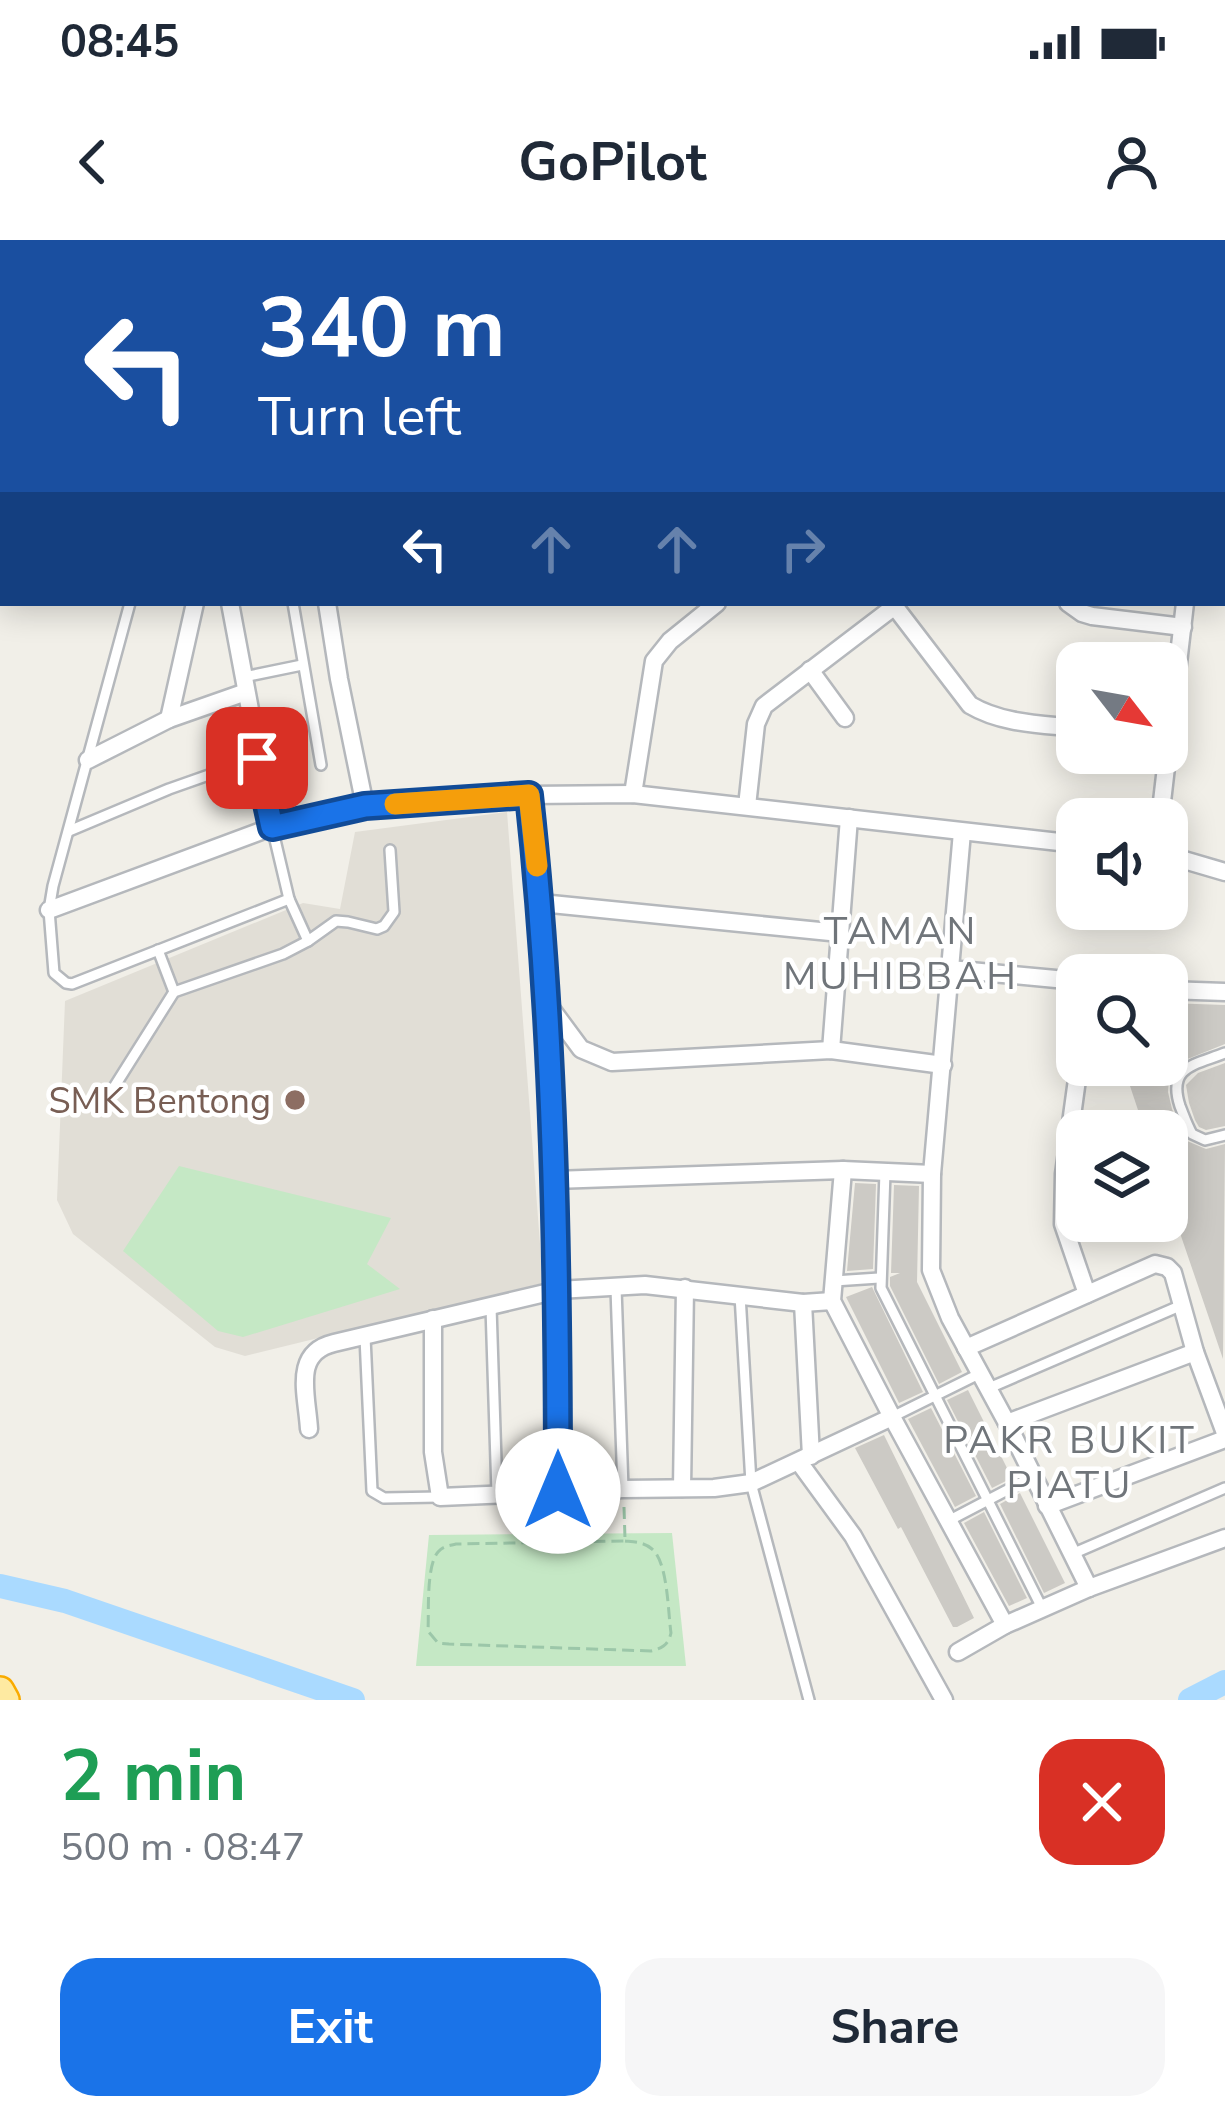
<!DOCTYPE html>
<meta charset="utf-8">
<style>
body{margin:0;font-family:"Nunito Sans",sans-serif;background:#f6f6f7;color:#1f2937;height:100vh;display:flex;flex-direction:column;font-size:45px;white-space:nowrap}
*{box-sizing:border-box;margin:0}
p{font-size:39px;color:#747a83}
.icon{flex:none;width:66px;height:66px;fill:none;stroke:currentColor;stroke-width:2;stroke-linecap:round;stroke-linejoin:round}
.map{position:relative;height:1460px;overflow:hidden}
.panel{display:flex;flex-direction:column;background:#fff;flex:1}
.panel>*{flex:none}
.top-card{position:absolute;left:0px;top:0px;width:1227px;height:366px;box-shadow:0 6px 30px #0003;background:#1a4fa0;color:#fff;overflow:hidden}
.needle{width:78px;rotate:121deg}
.buttons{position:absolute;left:1056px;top:402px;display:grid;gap:24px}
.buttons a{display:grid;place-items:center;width:132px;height:132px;border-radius:24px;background:#fff;box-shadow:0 6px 30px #0003;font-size:60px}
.pin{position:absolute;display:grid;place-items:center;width:102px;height:102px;color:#fff;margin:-51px;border-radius:24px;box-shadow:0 6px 18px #0006}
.me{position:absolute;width:132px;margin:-66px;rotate:0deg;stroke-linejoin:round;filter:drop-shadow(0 0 9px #0008)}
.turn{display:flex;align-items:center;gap:42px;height:252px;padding:0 60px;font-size:54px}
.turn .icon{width:156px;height:156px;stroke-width:2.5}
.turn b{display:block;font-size:84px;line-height:102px}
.lanes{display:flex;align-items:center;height:114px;padding:0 60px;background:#0003;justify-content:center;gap:60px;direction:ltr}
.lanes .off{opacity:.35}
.round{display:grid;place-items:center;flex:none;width:126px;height:126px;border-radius:36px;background:#f6f6f7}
.headline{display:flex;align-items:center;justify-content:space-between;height:204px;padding:0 60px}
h1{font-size:72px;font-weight:700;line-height:90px;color:#1e9e55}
.action{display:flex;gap:24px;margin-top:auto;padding:24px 60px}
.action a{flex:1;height:138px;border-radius:36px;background:#1a73e8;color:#fff;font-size:48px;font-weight:700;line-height:138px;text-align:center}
.action a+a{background:#f6f6f7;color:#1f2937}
.status{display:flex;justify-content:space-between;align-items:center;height:84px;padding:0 60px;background:#fff;direction:ltr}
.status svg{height:33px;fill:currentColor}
header{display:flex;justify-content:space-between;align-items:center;height:156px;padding:0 60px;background:#fff;font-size:54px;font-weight:700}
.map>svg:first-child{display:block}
</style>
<div class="status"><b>08:45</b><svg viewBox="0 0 49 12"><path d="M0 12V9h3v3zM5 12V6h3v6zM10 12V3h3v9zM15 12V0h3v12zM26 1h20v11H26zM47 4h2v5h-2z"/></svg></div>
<header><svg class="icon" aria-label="back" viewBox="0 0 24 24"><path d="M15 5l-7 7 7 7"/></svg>GoPilot<svg class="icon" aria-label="person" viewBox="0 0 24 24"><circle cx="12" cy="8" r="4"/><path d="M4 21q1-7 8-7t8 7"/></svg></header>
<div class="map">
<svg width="1225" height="1460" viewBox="0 0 1225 1460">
<rect width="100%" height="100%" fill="#f1efe8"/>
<polygon fill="#e1ded6" points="507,572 543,1043 245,1116 215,1107 73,994 57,960 65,761 303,663 340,669 355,592"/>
<g fill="#c5e8c5">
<polygon points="179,926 391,978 367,1024 400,1049 243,1097 218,1091 123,1011"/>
<polygon points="672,1293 686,1426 416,1426 429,1295"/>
</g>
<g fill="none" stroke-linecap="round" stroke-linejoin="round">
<g stroke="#aadaff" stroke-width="24">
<polyline points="0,1346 65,1361 353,1460"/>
<polyline points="1190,1460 1225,1442"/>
</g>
</g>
<g fill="#cccac5">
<polygon points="1167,763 1225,765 1225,804 1180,822 1169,839 1168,852 1172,869 1187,901 1206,909 1225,904 1223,1119 1167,955 1167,891 1145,891 1123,825 1167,825"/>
<polygon points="1225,823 1225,886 1206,890 1199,887 1195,880 1189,863 1186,845 1198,833"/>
<polygon points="855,943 876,944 873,1029 847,1031"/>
<polygon points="894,945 919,946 917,1042 962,1132 939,1144 890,1046 890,1037 900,1033 891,1033"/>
<polygon points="872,1047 923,1152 899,1163 846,1057"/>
<polygon points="968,1150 1012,1238 992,1248 947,1160"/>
<polygon points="931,1168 976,1256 955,1267 908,1179"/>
<polygon points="884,1195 974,1378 957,1387 953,1387 901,1287 898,1289 855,1208"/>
<polygon points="1020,1253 1065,1343 1044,1353 1000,1264"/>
<polygon points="984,1272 1027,1358 1009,1366 964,1283"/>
</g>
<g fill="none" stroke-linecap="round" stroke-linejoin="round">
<defs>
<g id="service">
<polyline points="501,0 504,3"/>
<polyline points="1211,0 1212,3"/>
<polyline points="1224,9 1225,9"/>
<polyline points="1224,47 1225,51"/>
<polyline points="1224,354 1225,354"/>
<polyline points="130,363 53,646 49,670 54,733 66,743 72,744 289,659"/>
<polyline points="293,363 321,525"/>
<polyline points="244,437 302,425"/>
<polyline points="272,587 289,659 308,701"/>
<polyline points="69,591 169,549 257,518"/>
<polyline points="158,710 174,752"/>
<path d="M1225,813C1195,825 1167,826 1180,866C1184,876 1187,885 1192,894L1205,900L1225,895"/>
<polyline points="111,852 174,752 283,714 308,701 336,681 348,682 377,689 384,686 394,672 390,610"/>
<polyline points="885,932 881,1048 1042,1368"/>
<polyline points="834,1041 879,1038"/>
<polyline points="616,1048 623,1249"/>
<polyline points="740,1055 751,1243 809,1460"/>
<polyline points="491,1067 497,1253"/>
<polyline points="365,1097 372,1251 384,1258 439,1257"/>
<polyline points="989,1148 1182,1065"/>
<polyline points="892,1177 981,1133"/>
<polyline points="948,1281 1032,1237"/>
<polyline points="1072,1314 1225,1248"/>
</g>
<g id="minor">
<polyline points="0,167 3,175"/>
<polyline points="1224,329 1225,329"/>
<polyline points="230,363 272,587"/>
<polyline points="327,363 339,439 365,566"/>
<path d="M892,363L970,465C1002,484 1041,484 1077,488"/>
<polyline points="1068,363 1082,373 1092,376 1183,387"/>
<polyline points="810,430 845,478"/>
<polyline points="169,479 195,363"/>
<polyline points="88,520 169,479 246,452"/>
<polyline points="633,554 654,421 670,401 717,363"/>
<polyline points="529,555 541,663 547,763 581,809 612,822 831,810 943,825"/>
<polyline points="747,566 756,484 764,466 895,366"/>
<polyline points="1160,579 1185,363"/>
<polyline points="962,592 932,934 931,1030 950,1078 1007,1183 1089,1348"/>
<polyline points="1167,615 1225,632"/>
<polyline points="541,663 840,693"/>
<polyline points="49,670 272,587 365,566 529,555 633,554 1077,604"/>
<polyline points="950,729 1077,741"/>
<polyline points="1167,750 1225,752"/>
<polyline points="548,766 558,1050 558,1251"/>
<polyline points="831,810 849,578"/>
<polyline points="1079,825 1064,934 1063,984 1087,1054"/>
<polyline points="843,930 832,1061 892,1177 1005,1385 1089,1348 1225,1298"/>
<polyline points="554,940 843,930 932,934"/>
<polyline points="803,1063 811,1216"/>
<polyline points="433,1079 433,1212 440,1257 623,1249 714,1248 751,1243 892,1177"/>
<polyline points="966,1108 1155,1024 1167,1027 1173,1033 1195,1112 1225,1193"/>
<polyline points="1007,1183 1195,1112"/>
<path d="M309,1189C307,1154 292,1113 334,1103L558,1050L645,1045L803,1063L832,1061"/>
<polyline points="799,1222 853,1296 944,1460"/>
<polyline points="682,1248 685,1048"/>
<polyline points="1047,1266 1225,1199"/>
<polyline points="958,1412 1005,1385"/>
</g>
<g id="primary">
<polyline points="754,3 759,0"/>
<polyline points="0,304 3,302"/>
</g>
<polyline id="trunk" points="0,1451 5,1460"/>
</defs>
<use href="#service" stroke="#b5b8bc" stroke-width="14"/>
<use href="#minor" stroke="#b5b8bc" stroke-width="21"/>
<use href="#primary" stroke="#f2c960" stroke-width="32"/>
<use href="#trunk" stroke="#f9ab00" stroke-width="32"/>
<g stroke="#9cc7a9" stroke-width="3" stroke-dasharray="12 6" stroke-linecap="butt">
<polyline points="624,1267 625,1299"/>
<path d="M625,1301C635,1302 644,1302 652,1309C668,1322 668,1373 671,1393C668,1405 663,1408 651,1411L449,1404L438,1403L428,1391C429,1372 426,1326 438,1312C443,1306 448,1306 456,1304Z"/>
</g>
<use href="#service" stroke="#fff" stroke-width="9"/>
<use href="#minor" stroke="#fff" stroke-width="16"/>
<use href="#primary" stroke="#fff2af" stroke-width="27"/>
<use href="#trunk" stroke="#feeaa1" stroke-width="27"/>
</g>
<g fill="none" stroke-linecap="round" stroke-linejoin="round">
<defs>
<path id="route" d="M257,518L272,587L365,566L529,555C554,786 558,1019 558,1251"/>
</defs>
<use href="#route" stroke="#114b97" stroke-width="30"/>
<use href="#route" stroke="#1a73e8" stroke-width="21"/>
<polyline stroke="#f59e0b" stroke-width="21" points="395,564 529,555 537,626"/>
</g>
<circle fill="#8d6e63" stroke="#fff" stroke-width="4.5" cx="295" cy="860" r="12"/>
<g text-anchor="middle" stroke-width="9" stroke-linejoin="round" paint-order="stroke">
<g font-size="36" fill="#785e54" stroke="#fff" text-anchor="end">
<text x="271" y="873">SMK Bentong</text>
</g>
<g font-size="39" letter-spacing="3" fill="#70757a" stroke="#fff">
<text x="901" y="704">TAMAN<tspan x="901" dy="45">MUHIBBAH</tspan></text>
<text x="1070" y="1213">PAKR BUKIT<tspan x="1070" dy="45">PIATU</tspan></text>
</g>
</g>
</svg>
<div class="buttons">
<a><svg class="needle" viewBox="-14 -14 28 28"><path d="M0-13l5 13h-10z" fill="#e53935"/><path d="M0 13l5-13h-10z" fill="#747a83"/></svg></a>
<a><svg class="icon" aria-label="sound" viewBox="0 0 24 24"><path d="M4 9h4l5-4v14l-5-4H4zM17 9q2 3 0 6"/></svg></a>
<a><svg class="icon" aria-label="search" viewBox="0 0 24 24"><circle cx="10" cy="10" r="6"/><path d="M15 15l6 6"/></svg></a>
<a><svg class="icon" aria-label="layers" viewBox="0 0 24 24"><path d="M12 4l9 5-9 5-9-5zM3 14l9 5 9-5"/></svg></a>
</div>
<div class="pin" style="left:257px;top:518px;background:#d93025"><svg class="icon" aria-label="arrive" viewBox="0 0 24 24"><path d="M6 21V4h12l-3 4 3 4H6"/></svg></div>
<svg class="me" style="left:558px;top:1251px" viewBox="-20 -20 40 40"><circle r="19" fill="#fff"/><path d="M0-13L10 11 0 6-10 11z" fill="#1a73e8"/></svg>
<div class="top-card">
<div class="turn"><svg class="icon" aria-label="left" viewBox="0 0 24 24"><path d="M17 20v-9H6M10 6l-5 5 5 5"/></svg><div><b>340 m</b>Turn left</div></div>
<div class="lanes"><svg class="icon" aria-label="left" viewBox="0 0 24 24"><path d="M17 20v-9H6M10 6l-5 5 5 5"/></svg><svg class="icon off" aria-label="ahead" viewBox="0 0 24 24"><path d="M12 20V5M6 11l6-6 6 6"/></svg><svg class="icon off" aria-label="ahead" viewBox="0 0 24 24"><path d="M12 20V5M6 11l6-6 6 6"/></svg><svg class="icon off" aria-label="right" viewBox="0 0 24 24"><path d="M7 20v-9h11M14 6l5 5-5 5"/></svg></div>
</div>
</div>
<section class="panel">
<div class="headline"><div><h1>2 min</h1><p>500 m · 08:47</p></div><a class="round" style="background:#d93025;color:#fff"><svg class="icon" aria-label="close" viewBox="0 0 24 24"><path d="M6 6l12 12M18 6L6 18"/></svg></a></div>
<div class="action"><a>Exit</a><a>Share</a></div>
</section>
